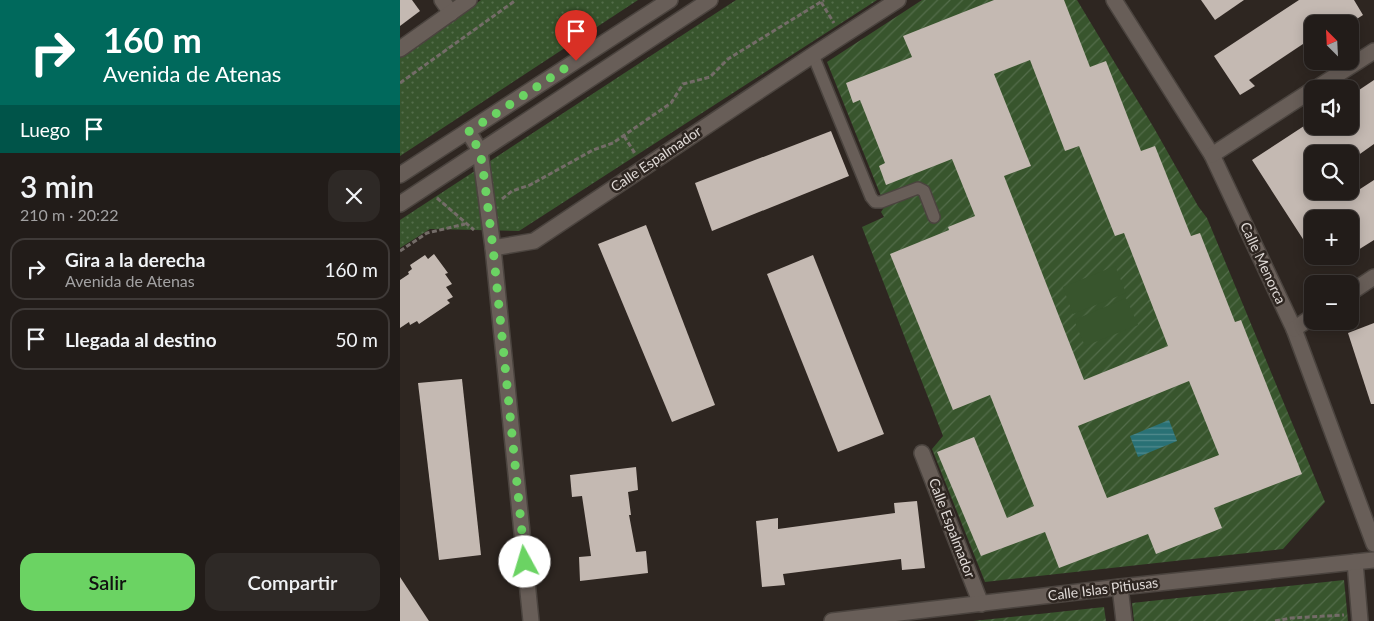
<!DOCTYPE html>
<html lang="es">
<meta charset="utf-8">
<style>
body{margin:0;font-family:Lato,sans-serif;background:#2e2926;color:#f1f3f6;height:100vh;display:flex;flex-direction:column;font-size:19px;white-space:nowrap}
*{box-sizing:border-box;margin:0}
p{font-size:16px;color:#a2a1a2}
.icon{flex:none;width:28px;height:28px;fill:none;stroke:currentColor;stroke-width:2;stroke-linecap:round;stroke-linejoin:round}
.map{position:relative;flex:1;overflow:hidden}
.panel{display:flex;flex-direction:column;background:#221c19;width:400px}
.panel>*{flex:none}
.guide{background:#00695c;color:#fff;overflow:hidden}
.needle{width:32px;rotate:336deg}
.fabs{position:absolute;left:904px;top:15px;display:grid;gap:10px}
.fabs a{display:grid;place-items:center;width:55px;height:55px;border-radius:10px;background:#221c19;box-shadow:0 2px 12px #0003,0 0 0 1px #3f3a38;font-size:25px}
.pin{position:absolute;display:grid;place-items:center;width:42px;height:42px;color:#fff;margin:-51px -21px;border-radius:50% 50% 50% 0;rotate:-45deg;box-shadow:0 0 5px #0007}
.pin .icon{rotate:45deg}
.me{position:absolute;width:55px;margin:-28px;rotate:354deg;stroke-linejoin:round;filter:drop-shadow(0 0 4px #0008)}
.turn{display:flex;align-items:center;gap:18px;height:105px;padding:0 20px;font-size:22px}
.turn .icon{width:65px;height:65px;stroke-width:2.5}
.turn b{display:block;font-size:35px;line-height:42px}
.then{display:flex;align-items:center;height:48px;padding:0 20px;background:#0003;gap:10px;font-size:19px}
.round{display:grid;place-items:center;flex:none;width:52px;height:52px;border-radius:15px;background:#2e2926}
.head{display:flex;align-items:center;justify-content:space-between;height:85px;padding:0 20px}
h1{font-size:30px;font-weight:600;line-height:38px}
.cta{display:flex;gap:10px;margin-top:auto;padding:10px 20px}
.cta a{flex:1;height:58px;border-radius:15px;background:#6bd363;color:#111;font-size:20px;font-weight:600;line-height:58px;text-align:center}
.cta a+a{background:#2e2926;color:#f1f3f6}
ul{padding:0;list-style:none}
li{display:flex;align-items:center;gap:15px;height:62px;margin:0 10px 8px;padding:0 10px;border:2px solid #3f3a38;border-radius:15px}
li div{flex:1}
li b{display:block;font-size:19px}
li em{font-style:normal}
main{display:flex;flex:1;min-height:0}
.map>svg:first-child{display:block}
</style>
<main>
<section class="panel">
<div class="guide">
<div class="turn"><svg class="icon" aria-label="right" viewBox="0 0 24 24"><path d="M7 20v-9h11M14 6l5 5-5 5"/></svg><div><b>160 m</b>Avenida de Atenas</div></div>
<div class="then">Luego<svg class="icon" aria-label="arrive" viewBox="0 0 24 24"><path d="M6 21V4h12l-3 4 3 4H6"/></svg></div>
</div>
<div class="head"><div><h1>3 min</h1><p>210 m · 20:22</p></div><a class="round"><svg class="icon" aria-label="close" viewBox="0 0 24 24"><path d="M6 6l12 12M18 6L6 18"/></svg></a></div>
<ul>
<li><svg class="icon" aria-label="right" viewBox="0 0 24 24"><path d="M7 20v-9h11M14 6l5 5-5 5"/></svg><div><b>Gira a la derecha</b><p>Avenida de Atenas</p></div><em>160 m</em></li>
<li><svg class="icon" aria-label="arrive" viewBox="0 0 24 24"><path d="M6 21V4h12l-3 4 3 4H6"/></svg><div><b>Llegada al destino</b></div><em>50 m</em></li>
</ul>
<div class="cta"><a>Salir</a><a>Compartir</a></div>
</section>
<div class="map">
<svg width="974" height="621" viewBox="0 0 974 621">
<defs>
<pattern id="park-dots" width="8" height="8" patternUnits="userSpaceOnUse" patternTransform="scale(1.25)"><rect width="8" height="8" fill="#38552d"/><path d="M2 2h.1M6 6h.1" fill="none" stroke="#546d4b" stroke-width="1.8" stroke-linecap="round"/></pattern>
<pattern id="garden-furrows" width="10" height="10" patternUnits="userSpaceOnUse" patternTransform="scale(1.25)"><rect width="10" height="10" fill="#38552d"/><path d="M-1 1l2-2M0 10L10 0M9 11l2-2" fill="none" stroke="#546d4b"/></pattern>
<pattern id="water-rules" width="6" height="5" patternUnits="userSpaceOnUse" patternTransform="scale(1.25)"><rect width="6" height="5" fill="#297175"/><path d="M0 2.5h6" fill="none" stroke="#528b8e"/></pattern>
</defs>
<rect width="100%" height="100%" fill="#2e2621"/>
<g fill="url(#park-dots)">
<polygon points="81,0 238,0 0,156 0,58"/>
<polygon points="336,0 477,0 119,231 30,229 0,248 0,220"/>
</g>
<g fill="url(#garden-furrows)">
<polygon points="522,0 677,0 754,128 798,206 807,218 925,502 883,549 585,582 532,449 543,436 462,227 484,217 481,212 485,206 427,62"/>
<polygon points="944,580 948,621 734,621 732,603"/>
<polygon points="704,607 706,621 573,621"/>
</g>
<g fill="#38552d">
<polygon points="715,266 726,293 673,314 663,287"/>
<polygon points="726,298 738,325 685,346 674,320"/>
</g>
<polygon fill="url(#water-rules)" points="769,420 777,441 738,457 730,436"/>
<g fill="#c4b9b2" fill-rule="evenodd">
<polygon points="0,0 12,0 20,11 0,26"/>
<path d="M594,0H664L690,67L706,61L741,151L755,146L791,236L800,233L835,322L841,320L902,474L814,508L822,528L756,554L748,534L659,568L645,532L581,556L537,452L574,437L607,518L634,506L590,395L553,410L490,254L549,230L548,227L575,216L552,159L486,185L479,166L485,163L460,100L453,103L446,83L512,57L503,36ZM630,60L665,151L679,146L715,236L724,233L768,346L684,380L604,176L631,166L594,74ZM789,381L819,455L707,498L678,426Z"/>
<polygon points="801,0 844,0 815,20"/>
<polygon points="899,0 954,0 963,15 949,24 912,24 912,38 849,80 855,86 840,95 814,56"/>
<polygon points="974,80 974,144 950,161 950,154 912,154 912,187 906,191 957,191 974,180 974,240 950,255 950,219 912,219 912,253 852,160 904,126 950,126 950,96"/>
<polygon points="431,131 449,176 312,231 295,183"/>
<polygon points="246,225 315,405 272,422 198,244"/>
<polygon points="34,254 48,273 45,274 52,284 46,287 53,297 47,300 50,303 19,324 17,321 10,325 9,322 0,328 0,280 9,274 8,272 12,269 10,265 25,255 28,259"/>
<polygon points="413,255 484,434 438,452 367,274"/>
<polygon points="974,323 974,404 971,404 948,333"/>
<polygon points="62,379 81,555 39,560 18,383"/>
<polygon points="236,467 238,490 228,492 231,515 229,515 236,552 246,551 248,573 180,581 179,557 191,556 182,496 172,497 170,475"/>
<polygon points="517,501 525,568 502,570 501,559 383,574 385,585 362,587 356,521 378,518 378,529 495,513 494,503"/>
<polygon points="0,577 29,621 0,621"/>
</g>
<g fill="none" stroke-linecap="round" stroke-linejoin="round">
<defs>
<polyline id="lane" points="413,55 471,197 475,202 481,202 518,188 524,191 534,217"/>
<g id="street">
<polyline points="42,0 51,13"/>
<polyline points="714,0 812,155 894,329 974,544"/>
<polyline points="0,49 69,0"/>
<polyline points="915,89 974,51"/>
<polyline points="68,131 80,151 93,248 131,621"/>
<polyline points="812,155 912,90"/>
<polyline points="93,248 134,241 413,55 498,0"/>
<polyline points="950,293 974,277"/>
<polyline points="894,329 912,317"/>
<polyline points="522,453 581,604"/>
<polyline points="955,562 960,621"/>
<polyline points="720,587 724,621"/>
<polyline points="432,621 720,587 974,560"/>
</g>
<g id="secondary">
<polyline points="0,175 270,0"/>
<polyline points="0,204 310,0"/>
</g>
</defs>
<use href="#lane" stroke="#4b443f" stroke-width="14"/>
<use href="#street" stroke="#4b443f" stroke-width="18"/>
<use href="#secondary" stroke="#4b443f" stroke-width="18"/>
<g stroke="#746c68" stroke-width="3" stroke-dasharray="5 2.5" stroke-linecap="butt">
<polyline points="421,2 434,23"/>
<polyline points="0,83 116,0"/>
<polyline points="224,136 236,155"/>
<polyline points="37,198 74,230"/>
<polyline points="102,199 112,191 130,185 193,150 213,143 271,103 283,84 310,77 328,59 424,0"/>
<polyline points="0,251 27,233 65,224"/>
<polyline points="875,621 891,618 944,615"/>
</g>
<use href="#lane" stroke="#685e58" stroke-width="11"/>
<use href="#street" stroke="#685e58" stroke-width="15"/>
<use href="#secondary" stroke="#685e58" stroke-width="15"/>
</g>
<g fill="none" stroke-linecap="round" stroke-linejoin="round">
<polyline stroke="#6bd363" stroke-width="9" stroke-dasharray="0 16.2" points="125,562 93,248 83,169 80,151 68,132 176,61"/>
</g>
<g text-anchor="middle" stroke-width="5" stroke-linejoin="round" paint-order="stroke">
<g font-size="14" fill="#e0dad7" stroke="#2e2621">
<text transform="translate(256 159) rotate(-34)" y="5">Calle Espalmador</text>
<text transform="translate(863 263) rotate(65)" y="5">Calle Menorca</text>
<text transform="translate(552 528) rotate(69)" y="5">Calle Espalmador</text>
<text transform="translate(703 589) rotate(-7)" y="5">Calle Islas Pitiusas</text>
</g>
</g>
</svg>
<div class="fabs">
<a><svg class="needle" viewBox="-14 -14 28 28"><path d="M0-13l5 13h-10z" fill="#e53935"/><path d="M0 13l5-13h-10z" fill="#a2a1a2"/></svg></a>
<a><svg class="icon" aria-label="sound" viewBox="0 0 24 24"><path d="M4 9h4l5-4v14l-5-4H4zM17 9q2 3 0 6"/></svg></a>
<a><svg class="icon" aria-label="search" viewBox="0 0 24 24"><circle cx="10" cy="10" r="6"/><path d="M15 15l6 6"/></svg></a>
<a>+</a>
<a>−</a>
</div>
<div class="pin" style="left:176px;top:61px;background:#d93025"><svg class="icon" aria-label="arrive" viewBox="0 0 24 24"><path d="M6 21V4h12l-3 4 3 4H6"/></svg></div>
<svg class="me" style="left:125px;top:562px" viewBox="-20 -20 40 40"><circle r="19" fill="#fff"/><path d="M0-13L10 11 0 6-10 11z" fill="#6bd363"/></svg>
</div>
</main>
